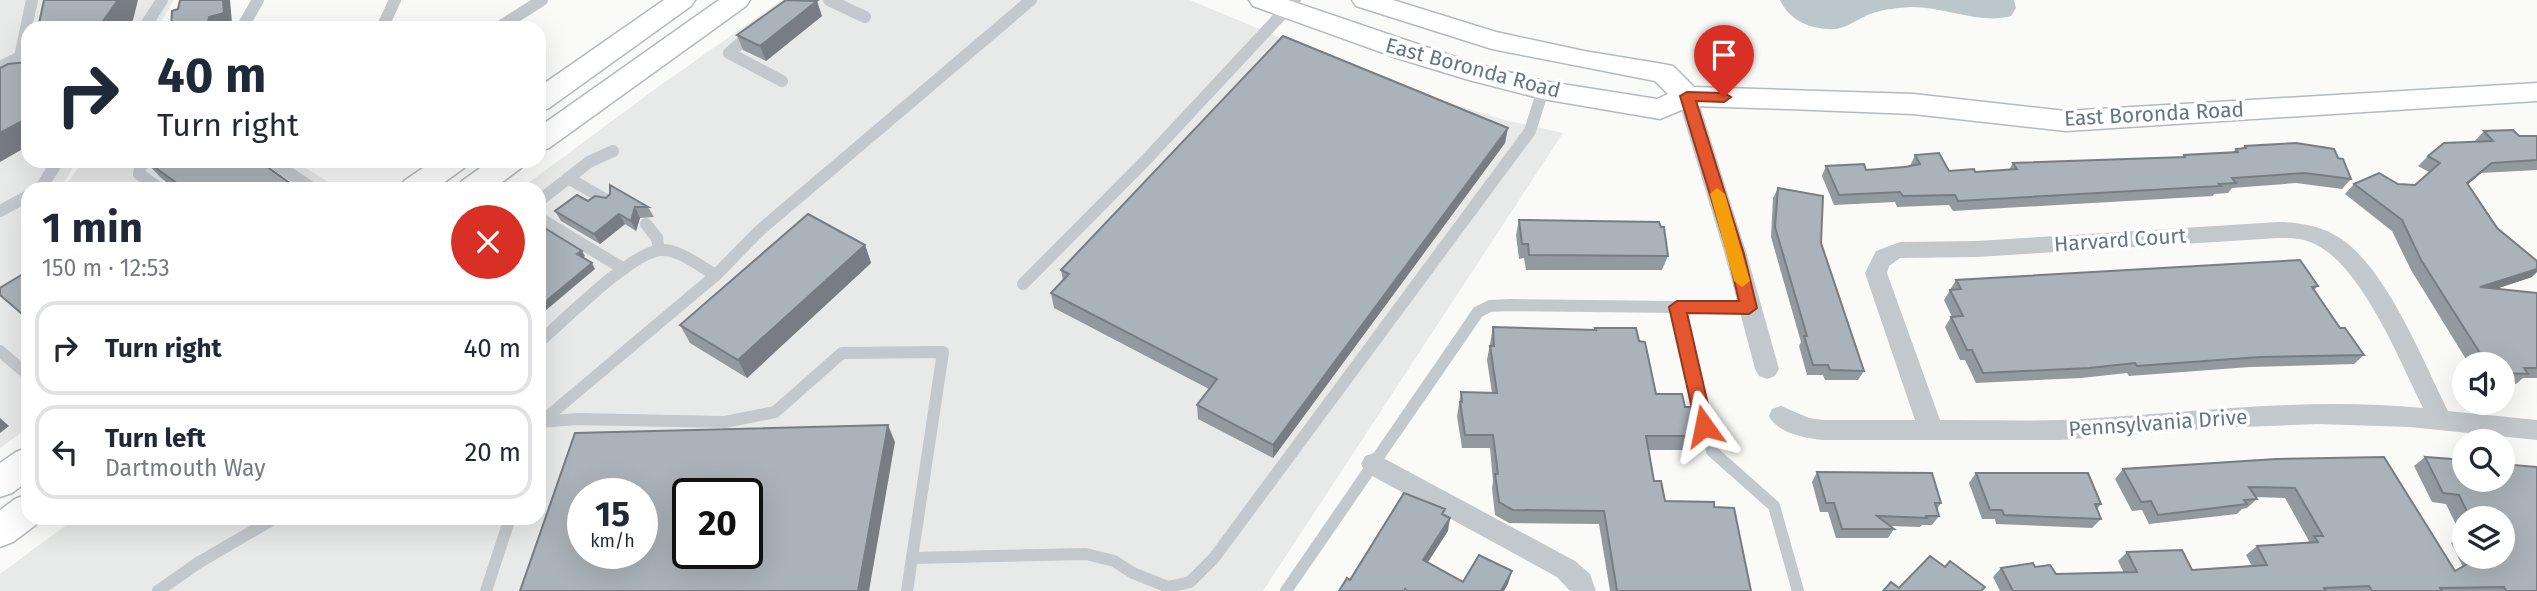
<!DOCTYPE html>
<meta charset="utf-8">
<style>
body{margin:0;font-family:"Fira Sans",sans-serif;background:#f2f2f3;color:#1f2937;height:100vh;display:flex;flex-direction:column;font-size:26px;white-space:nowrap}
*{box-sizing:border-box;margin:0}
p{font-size:23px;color:#747a83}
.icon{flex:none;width:38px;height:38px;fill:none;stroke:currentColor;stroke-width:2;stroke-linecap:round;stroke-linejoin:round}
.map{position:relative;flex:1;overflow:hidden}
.drawer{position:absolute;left:21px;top:182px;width:525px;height:343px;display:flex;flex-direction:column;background:#fff;border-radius:21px;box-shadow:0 7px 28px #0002}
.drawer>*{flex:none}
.guide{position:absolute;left:21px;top:21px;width:525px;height:147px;border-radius:21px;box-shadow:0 7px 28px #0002;background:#fff;color:#1f2937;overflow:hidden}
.fabs{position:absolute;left:2452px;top:352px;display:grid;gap:14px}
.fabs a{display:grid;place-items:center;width:63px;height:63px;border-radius:50%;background:#fff;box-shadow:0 7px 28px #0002;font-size:35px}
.speed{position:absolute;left:567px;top:478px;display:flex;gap:14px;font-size:35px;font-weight:700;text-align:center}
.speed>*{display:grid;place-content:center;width:91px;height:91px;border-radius:50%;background:#fff;box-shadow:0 7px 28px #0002;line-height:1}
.speed small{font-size:18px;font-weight:400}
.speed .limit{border:4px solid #111;border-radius:10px;background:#fff;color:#111}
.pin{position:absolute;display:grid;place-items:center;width:60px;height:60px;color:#fff;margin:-72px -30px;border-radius:50% 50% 50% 0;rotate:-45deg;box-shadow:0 0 7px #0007}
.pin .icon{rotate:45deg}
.me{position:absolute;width:77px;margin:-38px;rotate:348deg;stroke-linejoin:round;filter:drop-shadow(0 0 5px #0008)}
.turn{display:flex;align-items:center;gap:24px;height:147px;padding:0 21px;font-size:32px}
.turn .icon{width:91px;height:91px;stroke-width:2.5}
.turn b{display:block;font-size:49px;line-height:60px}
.round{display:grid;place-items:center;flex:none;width:74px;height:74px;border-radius:37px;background:#f2f2f3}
.summary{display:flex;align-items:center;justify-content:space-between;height:119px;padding:0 21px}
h1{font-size:42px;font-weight:700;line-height:52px}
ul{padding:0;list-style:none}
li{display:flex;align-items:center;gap:21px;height:94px;margin:0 14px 10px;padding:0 7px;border:4px solid #e0e1e3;border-radius:21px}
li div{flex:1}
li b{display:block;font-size:26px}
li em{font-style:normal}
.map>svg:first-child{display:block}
</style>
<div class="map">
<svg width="2537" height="591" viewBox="0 0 2537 591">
<rect width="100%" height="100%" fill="#fafaf8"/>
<g fill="#e8e9e9" fill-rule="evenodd">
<polygon points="0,0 174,0 157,28 28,28 28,161 77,161 60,189 28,189 28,428 0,448"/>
<path d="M782,0H1190L1398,87L1505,120L1563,133L1263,591H0V574L76,518H539V189H520L662,84ZM583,494H642V553H583ZM688,494H747V553H688Z"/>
<polygon points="83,161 295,161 339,189 63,189"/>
</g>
<path fill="#bbc7cb" d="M1780,0H2014L2016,8L2011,16C1982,25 1942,6 1910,7C1898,8 1885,9 1873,13C1857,18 1846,31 1828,29C1807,28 1789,19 1780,0Z"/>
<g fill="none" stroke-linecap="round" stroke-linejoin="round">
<defs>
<g id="secondary">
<polygon points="664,0 695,0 691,6 549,108 539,111 539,87"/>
<polygon points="719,0 750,0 746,6 549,148 539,151 539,127"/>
<polygon points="1249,0 1288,0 1473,63 1543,81 1657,99 1668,94 1655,81 1492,49 1356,6 1352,0 1393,0 1496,32 1584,51 1663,64 1673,66 1694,87 1913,94 2066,111 2537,83 2537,101 2066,131 1913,114 1789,109 1691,106 1660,119 1543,99 1469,80 1400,59 1253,6"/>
<polygon points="433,161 469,161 464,168 435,189 399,189 404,181"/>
<polygon points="490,161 526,161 521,168 493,189 457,189 462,181"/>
<polygon points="28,447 28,481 12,493 0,497 0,463 16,452"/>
<polygon points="28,494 28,518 42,518 41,521 13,542 0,547 0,510 15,499"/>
</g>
</defs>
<use href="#secondary" stroke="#b3babf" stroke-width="3"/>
<g stroke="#c3c8cc" stroke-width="12">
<polyline points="829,0 865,17"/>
<polyline points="144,28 162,0"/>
<polyline points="242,28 258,0"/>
<polyline points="382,28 395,0"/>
<polyline points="498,28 542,0"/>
<polyline points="752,33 729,53 782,81"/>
<polyline points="0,67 20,57 32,0"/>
<polyline points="147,161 140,167 139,174 160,189"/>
<polyline points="271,161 313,189"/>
<polyline points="568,178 608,201"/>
<polyline points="40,189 58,161"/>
<polyline points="539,201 589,162 613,151"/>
<polyline points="0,211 28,196"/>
<polyline points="539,218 624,269"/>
<polyline points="646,224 657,238 659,249"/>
<polyline points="1023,284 1144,162 1295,0"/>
<polyline points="1677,307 1749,308"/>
<path d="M539,342C564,321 631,252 661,250C680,249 700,267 716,275"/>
<polyline points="0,351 28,375"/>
<polyline points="539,422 577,419 725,422 775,412 842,353 943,352 907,591"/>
<polyline points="540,423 716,275 759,231 1031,0"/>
<polyline points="912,558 1086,554 1114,561 1133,573 1168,587 1190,582 1214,558 1530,131 1543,90"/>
<polyline points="158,591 198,563 275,518"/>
<polyline points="486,591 510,518"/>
<polyline points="1286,591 1478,312 1490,306 1511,305 1677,307 1712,451 1774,506 1798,591"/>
</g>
<g fill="#c3c8cc" fill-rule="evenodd">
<polygon points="1687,89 1694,91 1697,96 1747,255 1779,369 1775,376 1767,379 1759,376 1755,369 1725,255 1677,96 1680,91"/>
<path d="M2278,222C2299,222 2322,226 2340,238C2387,269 2423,361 2448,411L2537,420V440L2410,427L2317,424L2215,428L2061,440H1823C1805,438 1777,433 1769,416L1772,409L1781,406L1809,418L1823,420H1915L1865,273L1876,251L1900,242L1977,241ZM2278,238C2289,238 2300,238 2310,242C2360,260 2400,362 2423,408C2302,396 2182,414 2062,420C2021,421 1980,420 1940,420L1887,273L1889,266L1900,258L1977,257Z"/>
<polygon points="1374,453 1575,561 1590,574 1596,591 1570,591 1557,577 1365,472 1361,464 1365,456"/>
</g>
<use href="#secondary" fill="#fff" fill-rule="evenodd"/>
</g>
<g fill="#929a9f" fill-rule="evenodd">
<polygon points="822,16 766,61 743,50 737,35"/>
<polygon points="2484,131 2519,136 2537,136 2537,170 2481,173 2468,184 2532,277 2495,289 2537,293 2537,378 2523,378 2516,384 2502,383 2502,364 2469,364 2411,270 2392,231 2345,194 2354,184 2415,185 2429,172 2418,166 2428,156 2474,142"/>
<polygon points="1505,143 1273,458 1198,419 1197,405 1209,389 1054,308 1051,293 1063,281 1061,270"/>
<polygon points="2245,146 2338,158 2351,179 2342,189 2296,183 2232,188 2228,193 2214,194 2213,196 1953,211 1949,205 1897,207 1895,202 1834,205 1822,176 1826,166 1866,170 1910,166 1915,155 1949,171 1975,172 2009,170 2013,163 2182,157 2184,155 2233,152 2236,149 2243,148"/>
<polygon points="145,161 298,189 170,185 161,178"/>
<polygon points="1778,188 1821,243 1864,371 1858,380 1825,380 1823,375 1807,375 1799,346 1801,342 1771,237 1773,198"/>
<polygon points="588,201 648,207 654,217 640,218 636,231 625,224 600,244 561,221 555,211"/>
<polygon points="1519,220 1668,256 1662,270 1526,270 1524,258 1519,259 1516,235"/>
<polygon points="865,245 871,263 747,378 690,343 680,325"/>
<polygon points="1956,280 2318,286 2314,290 2340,328 2364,355 2354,364 2250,367 2129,376 2127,373 2081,378 1976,383 1965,360 1960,360 1945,327 1951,317 1952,317 1944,300"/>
<polygon points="1493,327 1594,330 1595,328 1639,341 1656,394 1685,407 1696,433 1690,447 1687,447 1685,450 1649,450 1654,481 1665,501 1714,507 1751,591 1610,591 1599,524 1509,523 1495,515 1492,488 1493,481 1490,448 1462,448 1457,416 1461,392 1492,393 1487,360"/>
<path d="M2384,457L2455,571L2463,567L2451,543L2461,535L2446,504L2432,502L2414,466L2425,457L2464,460V480H2502V464L2537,467V591H2000L1993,577L2001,568L2033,563L2035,567L2050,565L2056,574L2124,573L2118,561L2127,552L2182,550L2192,570L2252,566L2246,555L2257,546L2307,543L2309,541L2285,498L2255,497L2257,499L2247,508L2242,509L2237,514L2149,524L2142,510L2132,511L2115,479L2123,469L2276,459ZM2464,518H2502V556H2464Z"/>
<polygon points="1817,472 1941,503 1937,509 1939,516 1932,525 1922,525 1920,527 1890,526 1894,529 1888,538 1836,538 1828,512 1820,512 1812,482"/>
<polygon points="1976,473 2101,504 2097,509 2101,519 2092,528 1996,524 1995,519 1982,519 1969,483"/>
</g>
<g fill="#777d82">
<polygon points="118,0 138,0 133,20 128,28 98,28"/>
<polygon points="223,0 230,0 232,23 216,28 207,28 209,17"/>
<polygon points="817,1 822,16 766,61 760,46"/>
<polygon points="28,118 28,146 0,162 0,133"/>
<polygon points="1508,128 1505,143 1273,458 1273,445"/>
<polygon points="2492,163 2481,173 2457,194 2467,183"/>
<polygon points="635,207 640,218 636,231 631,221"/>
<polygon points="619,214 625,224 600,244 594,234"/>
<polygon points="865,245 871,263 747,378 738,360"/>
<polygon points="582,251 585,256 580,260 577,254"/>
<polygon points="592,263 595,269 539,316 539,307"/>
<polygon points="2537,269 2537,272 2532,277 2469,298 2480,287"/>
<polygon points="0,418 9,426 0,433"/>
<polygon points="888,425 895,442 869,591 858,591"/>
<polygon points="1450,518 1448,531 1421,573 1423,560"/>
<polygon points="1512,571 1508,584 1504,591 1501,591"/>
</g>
<g fill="#aab3b9" stroke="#777d82" stroke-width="2" fill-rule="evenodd">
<polygon points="44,0 118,0 98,28 38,28"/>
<polygon points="180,0 223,0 224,13 209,17 207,28 171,28 172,11 178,9"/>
<polygon points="786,0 817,1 760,46 737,35"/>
<polygon points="1283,36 1508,128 1273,445 1197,405 1217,379 1051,293 1069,274 1061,270"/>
<polygon points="28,62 28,118 0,133 0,68 8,64"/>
<polygon points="2513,130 2519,136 2537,136 2537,160 2492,163 2467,183 2497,228 2537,261 2537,269 2480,287 2537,293 2537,368 2524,368 2528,374 2502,373 2502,364 2487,364 2421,260 2402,220 2354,184 2379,173 2398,184 2415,185 2440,163 2428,156 2444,143 2493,141 2484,131"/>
<polygon points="2296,143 2334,149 2338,158 2343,159 2351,179 2305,173 2232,178 2236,183 2219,184 2221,186 1958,201 1955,195 1903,196 1900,192 1839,195 1826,166 1864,164 1866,170 1905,167 1920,164 1915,155 1939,153 1949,171 1974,169 1975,172 2017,169 2013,163 2185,157 2184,155 2238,152 2236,149 2246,148 2245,146"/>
<polygon points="146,161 259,161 298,189 164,189 175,182"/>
<polygon points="610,185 648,207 635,207 631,221 619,214 594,234 555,211 577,195 588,201 595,196 606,198 610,194"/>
<polygon points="1778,188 1823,196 1821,243 1864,371 1830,370 1828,365 1813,365 1804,336 1807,336 1775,227"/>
<polygon points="808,214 865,245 738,360 680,325"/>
<polygon points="1519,220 1659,222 1661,227 1664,227 1668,256 1529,255 1528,244 1522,244"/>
<polygon points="543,227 582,251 577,254 592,263 539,307 539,230"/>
<polygon points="2300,260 2318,286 2312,287 2340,328 2345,328 2364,355 2260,357 2137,366 2135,363 2089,368 1983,373 1972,350 1967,350 1951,317 1963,316 1950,290 1961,289 1956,280"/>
<polygon points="28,271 28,319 0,295 0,288"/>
<polygon points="1493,327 1596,330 1595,328 1636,328 1639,341 1645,342 1656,394 1682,394 1685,407 1691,407 1696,433 1691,433 1691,436 1646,436 1654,481 1661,481 1665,501 1714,502 1714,507 1734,508 1751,591 1617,591 1604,511 1513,510 1499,502 1495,474 1498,474 1493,435 1465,435 1460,402 1462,402 1461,392 1497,393 1490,346 1494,346"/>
<path d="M888,425L858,591H520L575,433ZM583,494H642V553H583ZM688,494H747V553H688Z"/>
<polygon points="2384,457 2455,571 2476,559 2475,556 2502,556 2502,518 2470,518 2459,495 2443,493 2425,457 2464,460 2464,480 2502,480 2502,464 2537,467 2537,591 2506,591 2504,587 2440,588 2442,591 2372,591 2369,586 2324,588 2326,591 2013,591 2001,568 2033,563 2035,567 2050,565 2056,574 2137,572 2127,552 2182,550 2192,570 2267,565 2257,546 2318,542 2314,536 2323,536 2295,488 2249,487 2257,499 2244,500 2247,504 2158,515 2151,501 2141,502 2123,469 2276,459"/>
<polygon points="1817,472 1932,473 1941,503 1935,503 1939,516 1926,516 1927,518 1877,516 1894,529 1842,529 1834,503 1826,503"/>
<polygon points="1976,473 2088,473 2101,504 2095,504 2101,519 2004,515 2002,510 1990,510"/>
<polygon points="1404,493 1445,509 1442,514 1450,518 1423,560 1463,582 1479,555 1512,571 1501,591 1408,591 1405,589 1404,591 1339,591 1347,578 1350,580"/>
<polygon points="1930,556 1945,567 1950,561 1985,587 1981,591 1883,591 1891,582 1899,588"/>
</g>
<polygon fill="#e4572e" stroke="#94391e" stroke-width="2" points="1687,92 1724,93 1731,97 1724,102 1696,101 1744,254 1757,308 1749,314 1687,313 1713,426 1710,431 1704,433 1698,431 1696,426 1669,307 1677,301 1739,301 1728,254 1680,96"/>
<polygon fill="#f59e0b" points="1717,188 1725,194 1750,281 1742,287 1734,281 1710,194"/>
<g text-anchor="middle" stroke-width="7" stroke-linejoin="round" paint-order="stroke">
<g font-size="21" fill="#657683" stroke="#fff">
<text transform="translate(1473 68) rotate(15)" y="7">East Boronda Road</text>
<text transform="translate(2154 114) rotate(-3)" y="7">East Boronda Road</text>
<text transform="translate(2120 240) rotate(-4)" y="7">Harvard Court</text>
<text transform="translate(2158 423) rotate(-4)" y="7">Pennsylvania Drive</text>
</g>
</g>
</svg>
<div class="fabs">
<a><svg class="icon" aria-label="sound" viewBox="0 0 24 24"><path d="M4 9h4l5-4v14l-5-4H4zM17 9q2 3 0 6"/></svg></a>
<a><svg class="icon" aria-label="search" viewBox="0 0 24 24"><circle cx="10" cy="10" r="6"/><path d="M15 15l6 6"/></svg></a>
<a><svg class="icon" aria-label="layers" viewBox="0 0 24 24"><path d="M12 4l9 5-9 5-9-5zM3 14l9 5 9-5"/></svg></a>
</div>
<div class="speed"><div>15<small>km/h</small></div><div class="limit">20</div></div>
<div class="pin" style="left:1724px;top:97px;background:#d93025"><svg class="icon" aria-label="arrive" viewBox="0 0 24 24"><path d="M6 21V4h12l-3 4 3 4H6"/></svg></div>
<svg class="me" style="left:1704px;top:426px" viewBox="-20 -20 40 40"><path d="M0-17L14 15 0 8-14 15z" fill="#e4572e" stroke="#fff" stroke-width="4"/></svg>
<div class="guide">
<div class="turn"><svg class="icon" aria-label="right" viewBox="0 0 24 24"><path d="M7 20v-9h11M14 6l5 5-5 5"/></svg><div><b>40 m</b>Turn right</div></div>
</div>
<section class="drawer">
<div class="summary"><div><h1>1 min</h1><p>150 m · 12:53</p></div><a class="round" style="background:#d93025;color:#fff"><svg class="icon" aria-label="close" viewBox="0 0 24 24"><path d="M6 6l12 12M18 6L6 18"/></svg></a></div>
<ul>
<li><svg class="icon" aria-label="right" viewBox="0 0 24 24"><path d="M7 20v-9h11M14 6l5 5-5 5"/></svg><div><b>Turn right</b></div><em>40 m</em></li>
<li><svg class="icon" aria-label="left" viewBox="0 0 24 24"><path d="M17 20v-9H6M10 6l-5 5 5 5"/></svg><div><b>Turn left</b><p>Dartmouth Way</p></div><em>20 m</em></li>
</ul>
</section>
</div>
